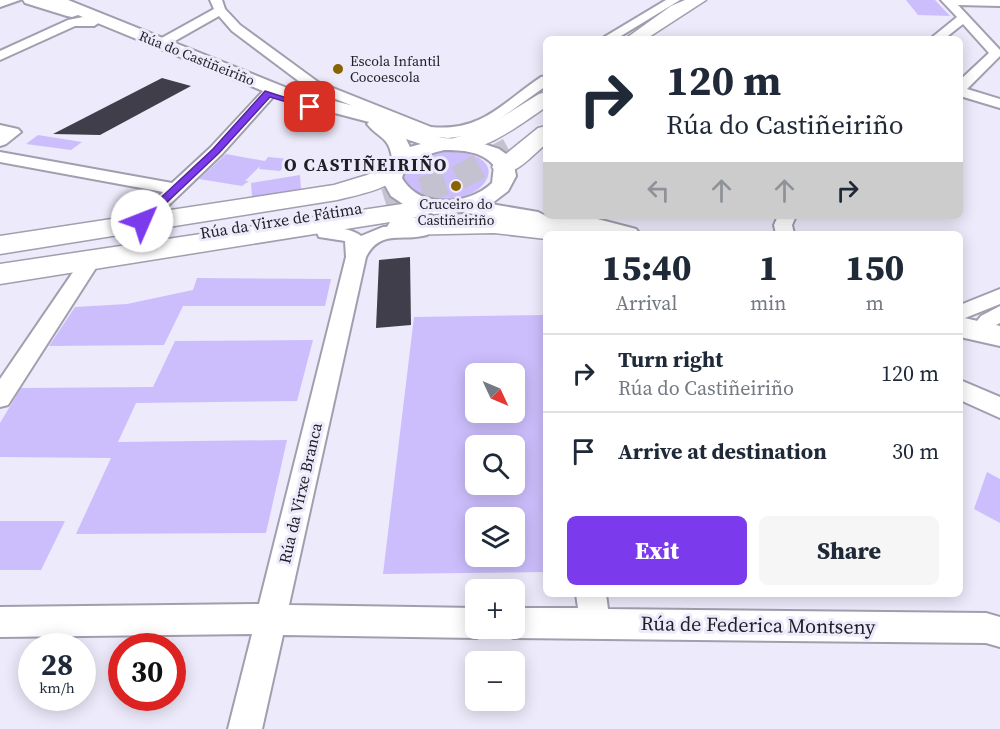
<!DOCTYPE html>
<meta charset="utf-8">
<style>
body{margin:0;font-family:"Source Serif 4",serif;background:#f6f6f7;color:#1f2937;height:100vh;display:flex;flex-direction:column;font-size:22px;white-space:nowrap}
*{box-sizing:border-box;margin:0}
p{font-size:20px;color:#747a83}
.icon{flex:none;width:33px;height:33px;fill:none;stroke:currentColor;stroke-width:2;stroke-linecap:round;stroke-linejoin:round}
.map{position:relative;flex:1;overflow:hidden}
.details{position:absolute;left:543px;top:231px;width:420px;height:366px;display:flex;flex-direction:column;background:#fff;border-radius:9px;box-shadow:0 3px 15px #0003}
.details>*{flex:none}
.banner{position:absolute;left:543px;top:36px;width:420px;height:183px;border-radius:9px;box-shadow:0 3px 15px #0003;background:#fff;color:#1f2937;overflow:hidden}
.needle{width:39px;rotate:134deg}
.fabs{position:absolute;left:465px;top:363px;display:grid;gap:12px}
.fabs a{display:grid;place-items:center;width:60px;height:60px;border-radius:9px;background:#fff;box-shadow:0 3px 15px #0003;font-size:30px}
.speed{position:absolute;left:18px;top:633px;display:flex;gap:12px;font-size:30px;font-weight:700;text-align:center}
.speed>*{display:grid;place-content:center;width:78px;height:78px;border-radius:50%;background:#fff;box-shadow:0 3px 15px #0003;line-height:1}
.speed small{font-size:15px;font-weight:400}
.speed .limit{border:9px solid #d22;background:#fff;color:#111}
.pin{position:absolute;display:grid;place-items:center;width:51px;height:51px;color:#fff;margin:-26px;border-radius:12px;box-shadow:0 3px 9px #0006}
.me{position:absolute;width:66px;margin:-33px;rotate:46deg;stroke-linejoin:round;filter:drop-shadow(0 0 4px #0008)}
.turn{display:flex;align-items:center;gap:21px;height:126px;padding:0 24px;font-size:27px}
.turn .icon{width:78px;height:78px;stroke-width:2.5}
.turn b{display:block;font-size:42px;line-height:51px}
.lanes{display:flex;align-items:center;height:57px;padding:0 24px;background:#0003;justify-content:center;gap:30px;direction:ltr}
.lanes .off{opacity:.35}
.eta{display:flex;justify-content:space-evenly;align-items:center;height:102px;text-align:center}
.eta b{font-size:36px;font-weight:800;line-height:42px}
.cta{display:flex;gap:12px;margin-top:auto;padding:12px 24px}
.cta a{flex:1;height:69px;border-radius:9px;background:#7c3aed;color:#fff;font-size:24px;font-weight:800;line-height:69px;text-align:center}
.cta a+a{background:#f6f6f7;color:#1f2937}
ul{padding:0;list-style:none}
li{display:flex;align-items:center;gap:18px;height:78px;padding:0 24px;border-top:2px solid #e0e1e3}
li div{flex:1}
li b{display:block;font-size:22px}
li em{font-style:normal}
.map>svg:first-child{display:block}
</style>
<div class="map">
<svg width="1000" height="729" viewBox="0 0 1000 729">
<rect width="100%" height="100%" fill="#edeafb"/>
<g fill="#ccbefc" fill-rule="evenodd">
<polygon points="906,0 935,0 950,16 918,15"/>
<polygon points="38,135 82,142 71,150 26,144"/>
<path d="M452,150C538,161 452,233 403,182L405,169C418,155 433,151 452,150Z"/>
<polygon points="226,154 265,161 268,157 289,159 280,171 259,169 260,166 245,181 249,181 242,186 199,179"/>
<polygon points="300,175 301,189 252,197 251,183"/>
<polygon points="197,278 331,279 325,306 183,306 164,345 49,346 75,307 127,304 193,290"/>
<path d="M546,315V572L383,574L414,317ZM476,374H514V412H476ZM476,446H514V484H476ZM476,518H514V556H476Z"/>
<polygon points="313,340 297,401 136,403 118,442 287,440 266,533 76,534 111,458 0,457 0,423 21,388 153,387 175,341"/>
<polygon points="987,472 1000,479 1000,523 974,509"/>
<polygon points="0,521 65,521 41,570 0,570"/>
</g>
<g fill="#413e4b">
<polygon points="162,78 191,86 100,135 53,134"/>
<polygon points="410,257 411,325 376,328 379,260"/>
</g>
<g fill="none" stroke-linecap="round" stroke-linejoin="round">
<polyline stroke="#c4c1d0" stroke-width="25" stroke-dasharray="25 13" stroke-linecap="butt" points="385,201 456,179 509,150"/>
<defs>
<g id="minor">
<polygon points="0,0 20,0 0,7"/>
<path d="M210,0H222L225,9L240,25L318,82L431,127C482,132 502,103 541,77L546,76V86L484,130L464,136L448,138L428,136L308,88L232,31L219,16L166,46H158L156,43L158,40L214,9Z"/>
<polygon points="666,0 680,0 616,39 601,39"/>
<polygon points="941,0 1000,0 1000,6 958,5 1000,50 1000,56 967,89 1000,99 1000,108 960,96 960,80 989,53 963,24 944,39 930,39 957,17"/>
<polygon points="83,17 98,19 100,22 94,26 75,26 0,60 0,51 68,20"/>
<polygon points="269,89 276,93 274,96 222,154 148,225 136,225 133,221 163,192 0,162 0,152 172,183 210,148 264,90"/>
<polygon points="0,125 18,129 21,132 6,144 0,146"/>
<polygon points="778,216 796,216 792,225 794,234 776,234 774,225"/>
<path d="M421,225L427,227L430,231L427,235C402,242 380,229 366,257L289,605L476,608V628H489L487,634L476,638L283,635L262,729H228L252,634L0,637V607L259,604L346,257L345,241L319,237L317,233L319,229C331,226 352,228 361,236L383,227Z"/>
<polygon points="91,254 98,256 101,260 8,405 0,407 0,379 84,256"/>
<polygon points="1000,289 1000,304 960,320 960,305"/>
<polygon points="1000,306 1000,323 988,329 981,326 977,321 981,316"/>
<polygon points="960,380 1000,397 1000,418 960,400"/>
<polygon points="576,594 606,594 608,609 986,613 1000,617 1000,647 986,643 514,638 503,634 501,628 514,628 514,608 578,608"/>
</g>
<g id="major">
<path d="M23,0H68L297,92L379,112L423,133L443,138L472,140L499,149L506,154L514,166L516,176L508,191L491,204L538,212L546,216H586L636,229L640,234H560L534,225L463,212L434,214L406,206L391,196L381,178L385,165L392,158C389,136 379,139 367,124L369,122L285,100L78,15L72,17L67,16L25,3ZM406,139L421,144L410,147ZM444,150C461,150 483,151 494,166L492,183C469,205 420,210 402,178C407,158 426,155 444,150Z"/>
<polygon points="960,317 1000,326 1000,346 960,337"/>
</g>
<g id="highway">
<polygon points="685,0 706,0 646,39 625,39 671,6"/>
<path d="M546,92V107C522,123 481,156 451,149L448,144L451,139L481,130L539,94Z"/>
<path d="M546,126V144C531,156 516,177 496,172L492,167L496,162L538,128Z"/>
<path d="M392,164L401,166L404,171C392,189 357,195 337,200L0,254V236L334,185L367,175Z"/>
<polygon points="429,198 438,201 442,206 438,211 413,218 494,217 583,225 593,228 597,234 546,234 546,239 494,233 400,235 391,233 387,227 390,222 0,284 0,264 409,203"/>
</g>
</defs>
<use href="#minor" stroke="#a19eae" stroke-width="4"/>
<use href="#major" stroke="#a19eae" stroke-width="4"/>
<use href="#highway" stroke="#a19eae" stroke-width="3"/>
<use href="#minor" fill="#fff" fill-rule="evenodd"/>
<use href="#major" fill="#fff" fill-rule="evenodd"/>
<use href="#highway" fill="#fff" fill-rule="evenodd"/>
</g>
<polygon fill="#7c3aed" stroke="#51269a" stroke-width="1.5" points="265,91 315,107 310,109 270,97 219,153 145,223 138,223 138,219 213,149"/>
<g fill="#876400" stroke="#edeafb" stroke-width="2">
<circle cx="338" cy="69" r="6"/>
<circle cx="456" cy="186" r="6"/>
</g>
<g text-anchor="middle" stroke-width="6" stroke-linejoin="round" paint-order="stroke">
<g font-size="14" fill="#1f1e24" stroke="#edeafb">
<text transform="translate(197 58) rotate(22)" y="5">Rúa do Castiñeiriño</text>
</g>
<g font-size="14" fill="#1f1e24" stroke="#edeafb" text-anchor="start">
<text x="350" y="66">Escola Infantil<tspan x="350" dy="16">Cocoescola</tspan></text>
<text x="456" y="209" text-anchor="middle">Cruceiro do<tspan x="456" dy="16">Castiñeiriño</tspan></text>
</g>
<g font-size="16" fill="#1f1e24" stroke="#edeafb">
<text transform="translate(281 220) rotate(-9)" y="6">Rúa da Virxe de Fátima</text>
<text transform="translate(300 493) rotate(-77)" y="6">Rúa da Virxe Branca</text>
</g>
<g font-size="18" font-weight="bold" letter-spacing="1.5" fill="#1f1e24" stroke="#edeafb">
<text x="366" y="171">O CASTIÑEIRIÑO</text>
</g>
<g font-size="20" fill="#1f1e24" stroke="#edeafb">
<text transform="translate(758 625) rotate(1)" y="7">Rúa de Federica Montseny</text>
</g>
</g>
</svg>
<div class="fabs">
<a><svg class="needle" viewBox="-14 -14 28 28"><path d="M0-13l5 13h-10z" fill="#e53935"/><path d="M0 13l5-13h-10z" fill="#747a83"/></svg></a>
<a><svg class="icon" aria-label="search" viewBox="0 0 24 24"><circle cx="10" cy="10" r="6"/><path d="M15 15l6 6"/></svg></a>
<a><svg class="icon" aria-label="layers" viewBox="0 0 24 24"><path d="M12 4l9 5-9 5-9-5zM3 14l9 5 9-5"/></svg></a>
<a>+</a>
<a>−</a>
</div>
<div class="speed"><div>28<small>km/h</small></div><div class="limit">30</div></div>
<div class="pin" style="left:310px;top:107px;background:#d93025"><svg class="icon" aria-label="arrive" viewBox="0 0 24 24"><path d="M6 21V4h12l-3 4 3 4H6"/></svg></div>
<svg class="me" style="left:142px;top:221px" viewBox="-20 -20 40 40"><circle r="19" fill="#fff"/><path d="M0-13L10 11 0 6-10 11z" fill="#7c3aed"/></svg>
<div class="banner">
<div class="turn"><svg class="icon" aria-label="right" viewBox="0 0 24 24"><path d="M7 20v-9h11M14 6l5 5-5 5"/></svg><div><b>120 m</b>Rúa do Castiñeiriño</div></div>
<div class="lanes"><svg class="icon off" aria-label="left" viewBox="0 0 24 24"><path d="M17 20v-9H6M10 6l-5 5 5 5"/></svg><svg class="icon off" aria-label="ahead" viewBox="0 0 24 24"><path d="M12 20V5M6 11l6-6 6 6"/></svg><svg class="icon off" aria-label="ahead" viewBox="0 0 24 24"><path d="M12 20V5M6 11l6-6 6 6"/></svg><svg class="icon" aria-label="right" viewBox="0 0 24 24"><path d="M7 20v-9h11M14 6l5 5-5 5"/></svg></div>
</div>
<section class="details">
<div class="eta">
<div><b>15:40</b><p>Arrival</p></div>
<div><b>1</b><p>min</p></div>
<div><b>150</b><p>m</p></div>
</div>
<ul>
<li><svg class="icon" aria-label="right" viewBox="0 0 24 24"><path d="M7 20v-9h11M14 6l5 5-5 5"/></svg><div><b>Turn right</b><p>Rúa do Castiñeiriño</p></div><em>120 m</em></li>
<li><svg class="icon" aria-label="arrive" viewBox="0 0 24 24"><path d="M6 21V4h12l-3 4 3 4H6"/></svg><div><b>Arrive at destination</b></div><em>30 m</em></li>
</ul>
<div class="cta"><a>Exit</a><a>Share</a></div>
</section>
</div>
